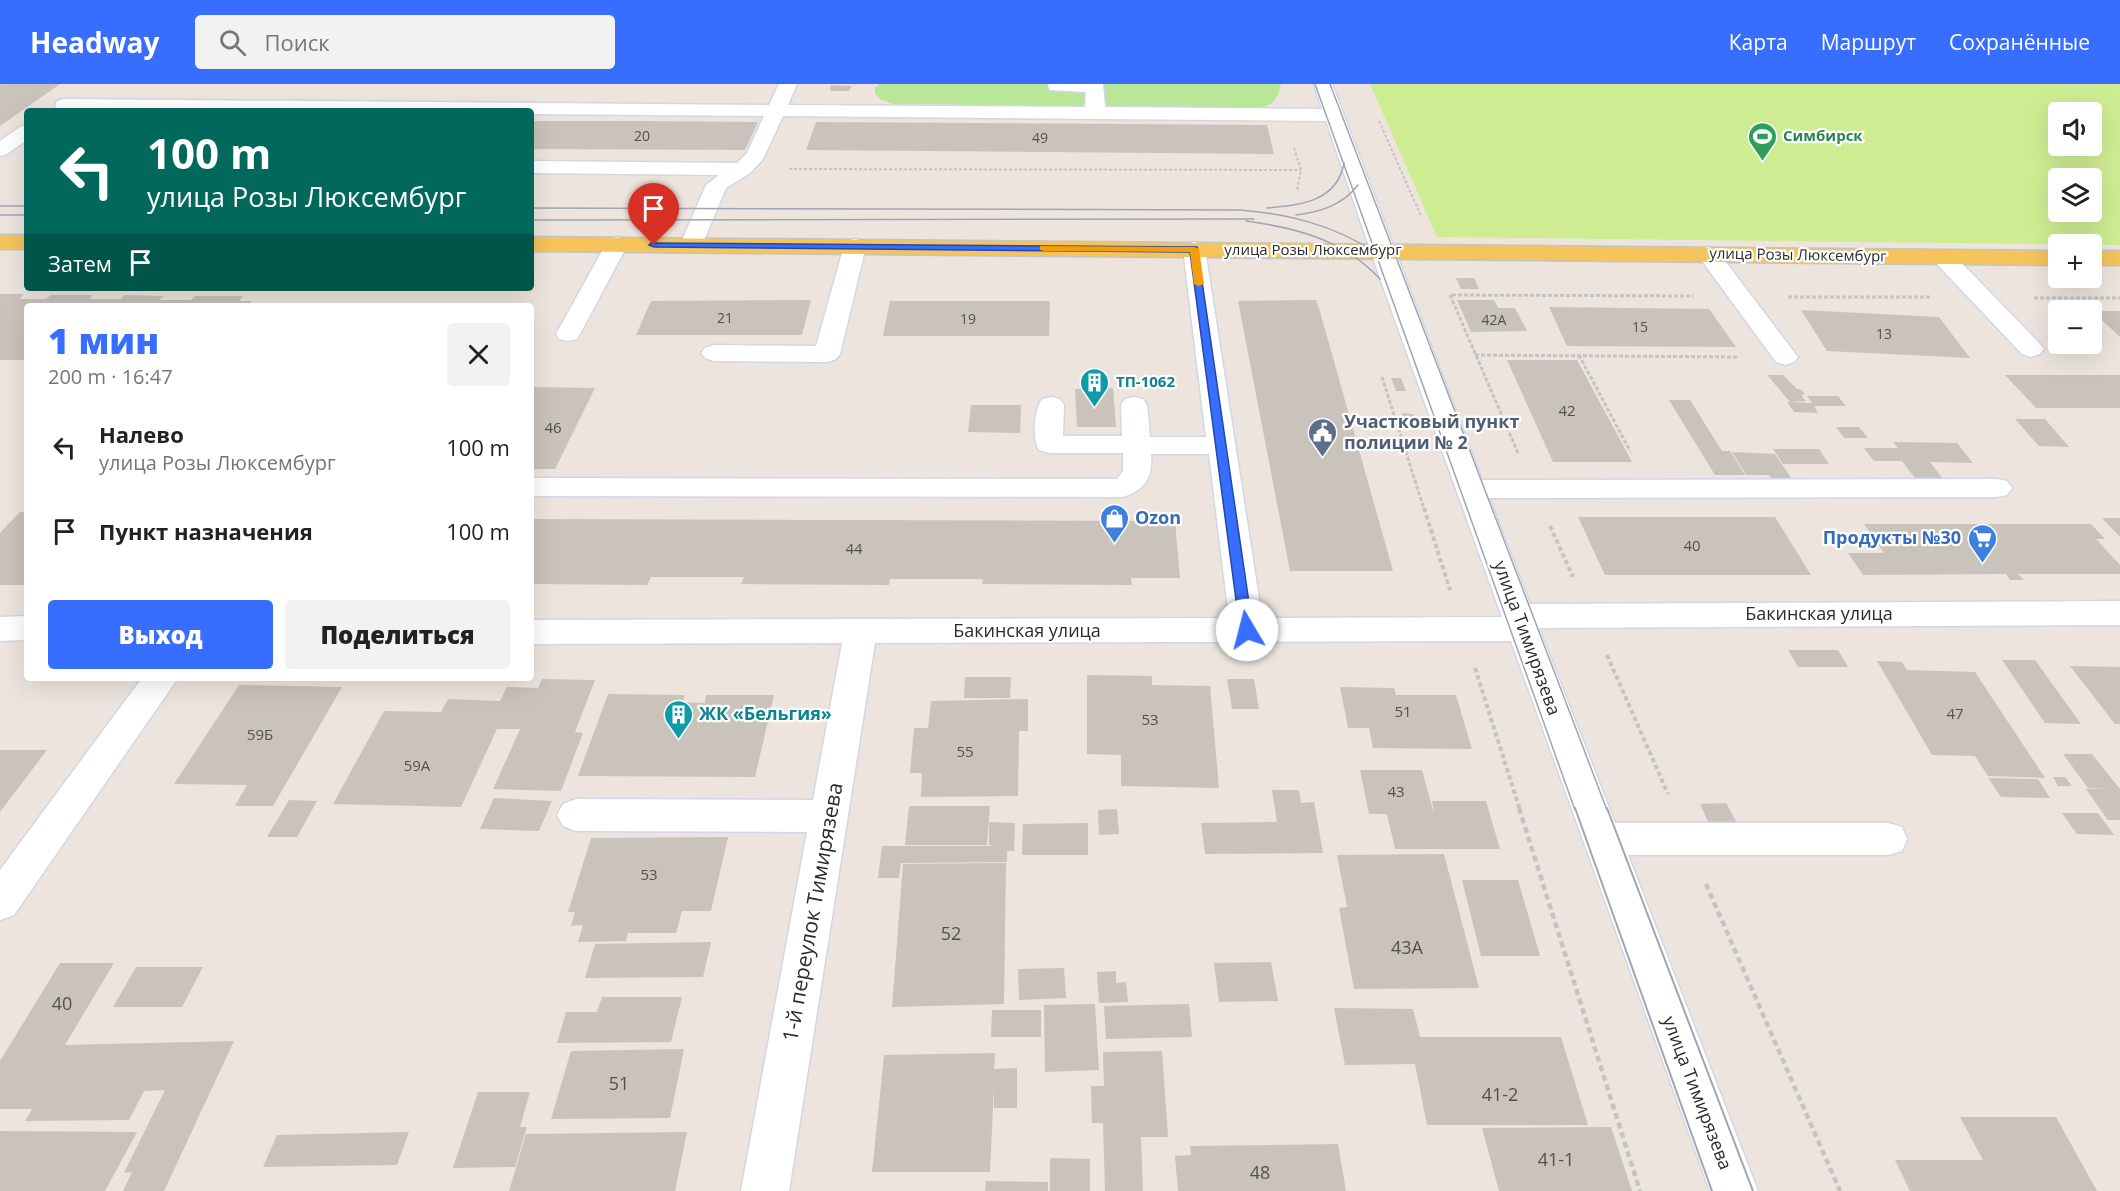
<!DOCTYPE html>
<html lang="ru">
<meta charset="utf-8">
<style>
body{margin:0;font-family:"Open Sans",sans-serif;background:#f2f2f2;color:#222;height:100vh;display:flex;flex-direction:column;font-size:22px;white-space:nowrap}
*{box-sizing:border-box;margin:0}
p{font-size:20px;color:#767676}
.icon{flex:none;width:33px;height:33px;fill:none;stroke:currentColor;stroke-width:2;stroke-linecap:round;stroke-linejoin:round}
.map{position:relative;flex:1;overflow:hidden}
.sheet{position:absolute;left:24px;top:219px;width:510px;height:378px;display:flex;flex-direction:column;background:#fff;border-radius:6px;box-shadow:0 6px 24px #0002}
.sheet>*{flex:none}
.top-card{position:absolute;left:24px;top:24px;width:510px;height:183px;border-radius:6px;box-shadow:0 6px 24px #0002;background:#00695c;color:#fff;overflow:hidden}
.tools{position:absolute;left:2048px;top:18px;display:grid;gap:12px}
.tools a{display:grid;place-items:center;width:54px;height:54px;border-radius:6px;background:#fff;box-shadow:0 6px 24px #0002;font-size:30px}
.pin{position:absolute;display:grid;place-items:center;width:51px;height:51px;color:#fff;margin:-62px -26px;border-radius:50% 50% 50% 0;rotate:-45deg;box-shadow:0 0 6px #0007}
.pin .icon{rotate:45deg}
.me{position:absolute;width:66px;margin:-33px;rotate:352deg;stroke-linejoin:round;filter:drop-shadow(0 0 4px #0008)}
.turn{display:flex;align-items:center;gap:21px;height:126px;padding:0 24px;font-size:27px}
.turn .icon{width:78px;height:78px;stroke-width:2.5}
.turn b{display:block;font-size:42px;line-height:51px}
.then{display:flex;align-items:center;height:57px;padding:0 24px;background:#0003;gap:12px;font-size:22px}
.round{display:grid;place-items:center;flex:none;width:63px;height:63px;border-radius:6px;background:#f2f2f2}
.headline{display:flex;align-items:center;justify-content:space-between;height:102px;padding:0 24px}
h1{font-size:36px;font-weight:800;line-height:45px;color:#386eff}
.button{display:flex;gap:12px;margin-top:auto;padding:12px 24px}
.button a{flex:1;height:69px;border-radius:6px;background:#386eff;color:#fff;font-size:24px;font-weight:800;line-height:69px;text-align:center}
.button a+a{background:#f2f2f2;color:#222}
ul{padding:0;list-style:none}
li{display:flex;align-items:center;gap:18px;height:84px;padding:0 24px}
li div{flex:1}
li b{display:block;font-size:22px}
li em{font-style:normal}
header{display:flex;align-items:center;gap:36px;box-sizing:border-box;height:84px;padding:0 30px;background:#386eff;color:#fff}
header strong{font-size:28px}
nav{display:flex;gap:33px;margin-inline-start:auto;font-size:21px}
.search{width:420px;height:54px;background:#f2f2f2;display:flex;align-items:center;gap:15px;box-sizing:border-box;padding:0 21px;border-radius:6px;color:#767676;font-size:22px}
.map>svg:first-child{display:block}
</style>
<header>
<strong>Headway</strong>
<div class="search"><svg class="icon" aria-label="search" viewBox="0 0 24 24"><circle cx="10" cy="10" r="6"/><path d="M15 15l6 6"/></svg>Поиск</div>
<nav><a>Карта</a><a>Маршрут</a><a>Сохранённые</a></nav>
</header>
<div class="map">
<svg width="2120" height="1107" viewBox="0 0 2120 1107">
<rect width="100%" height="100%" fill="#ede5dd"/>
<path fill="#b9e697" d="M879,0H1281C1277,15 1274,21 1259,25L1069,27L945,20H894L882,16L875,10V4Z"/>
<path fill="#ceed93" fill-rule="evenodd" d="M1370,0H2120V161L1437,153ZM2058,28H2091V62H2058ZM2091,94V128H2058V94Z"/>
<g fill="#c9c3bb">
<polygon points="2,0 60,0 0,42 0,1"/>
<polygon points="831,1 852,2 849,7 830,7"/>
<polygon points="531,37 643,37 758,38 745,66 531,65"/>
<polygon points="816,38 1267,41 1274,70 806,66"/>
<polygon points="1456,194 1474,194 1479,205 1461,205"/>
<polygon points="0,210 24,210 19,215 46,215 51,211 93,211 89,215 121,215 124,211 164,212 159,216 191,216 195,212 243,212 239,217 252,217 248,222 27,222 27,276 0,276"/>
<polygon points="811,216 802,251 636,251 651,217"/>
<polygon points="1316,216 1319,224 1393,487 1290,487 1238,217"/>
<polygon points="1457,216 1494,216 1498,224 1515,224 1527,247 1471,248"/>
<polygon points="890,217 1050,217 1049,252 883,252"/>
<polygon points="1549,223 1709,225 1736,263 1567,262"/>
<polygon points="1801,226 1939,233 1970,274 1827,267"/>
<polygon points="2092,227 2120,227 2120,253"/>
<polygon points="1507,276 1577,276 1632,378 1553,378"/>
<polygon points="1767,291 1783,291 1797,305 1800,305 1805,310 1801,311 1806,317 1790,318"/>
<polygon points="2005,291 2120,291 2120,324 2036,324"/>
<polygon points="1391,294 1401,294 1406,307 1396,307"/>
<polygon points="531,303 595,304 555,385 531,385"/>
<polygon points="1113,304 1116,343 1077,343 1075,305"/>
<polygon points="1807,312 1838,312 1846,322 1814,322 1818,329 1794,328 1787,318 1812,319"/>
<polygon points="1669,316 1690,316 1722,367 1730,367 1745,391 1715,391"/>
<polygon points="971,321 1021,321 1020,349 968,348"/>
<polygon points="1402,329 1413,330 1418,345 1408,345"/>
<polygon points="2015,335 2045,335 2069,363 2039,362"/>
<polygon points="1836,343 1859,343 1868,354 1844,354"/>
<polygon points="1893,358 1957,359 1973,379 1930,378 1949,403 1921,402 1902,377 1874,377 1864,364 1898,364"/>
<polygon points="1773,365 1819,365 1829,380 1783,380"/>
<polygon points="1732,368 1775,370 1793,397 1773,397 1769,391 1746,391"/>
<polygon points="20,428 27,428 27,501 0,501 0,449"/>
<polygon points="1578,433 1775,433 1811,491 1605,491"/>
<polygon points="2102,434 2120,434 2120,453"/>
<polygon points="531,435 1175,437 1180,494 1131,494 1132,501 982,500 983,495 890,495 889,501 741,500 744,493 651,493 647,501 531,500"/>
<polygon points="1864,440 2091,440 2105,455 2096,455 2120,481 2120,490 2018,490 2024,496 2010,496 2006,490 1863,491 1848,469 1884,469"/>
<polygon points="1788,566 1838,566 1848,583 1798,583"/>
<polygon points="2002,576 2035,576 2081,640 2045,639"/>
<polygon points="1877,577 1902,578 1907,586 1975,588 2045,694 1988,692 1975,672 1932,671"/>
<polygon points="2070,582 2120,583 2120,640 2115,640"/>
<polygon points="1087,591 1152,592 1152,601 1210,602 1219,704 1121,702 1121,671 1087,670"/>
<polygon points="965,593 1011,593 1010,614 964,614"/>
<polygon points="542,595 595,596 575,648 583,649 561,707 493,705 520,645 497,645 461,723 333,720 384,627 441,628 448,615 500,617 507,603 538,604"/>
<polygon points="1227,595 1254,595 1259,625 1232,625"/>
<polygon points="239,601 342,603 273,722 235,722 247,701 174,700"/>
<polygon points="1340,603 1394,604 1396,611 1456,611 1472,665 1373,664 1369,644 1348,644"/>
<polygon points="608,610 685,611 683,618 705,619 706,611 774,611 755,693 578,692"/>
<polygon points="1028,615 1028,647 1019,647 1018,712 921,713 922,689 910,689 914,644 928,644 931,617"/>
<polygon points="0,666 47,666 0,728"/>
<polygon points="2063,670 2092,670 2120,705 2120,736 2108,736 2086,705 2107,704 2088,704"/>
<polygon points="1360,686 1422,686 1434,730 1432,717 1486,717 1500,765 1395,765 1387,730 1369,730"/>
<polygon points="2053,693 2065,693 2072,702 2058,702"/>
<polygon points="1988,694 2038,695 2050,714 2001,713"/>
<polygon points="1272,706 1299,706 1301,719 1314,718 1323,769 1205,770 1201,739 1277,738"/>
<polygon points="494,714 552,717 539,747 480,745"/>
<polygon points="289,716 317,717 297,753 267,753"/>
<polygon points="1726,719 1737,739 1709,740 1700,720"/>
<polygon points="909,722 990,722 987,761 905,761"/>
<polygon points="1117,725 1119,750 1099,751 1098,726"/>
<polygon points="2062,729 2098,729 2114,751 2077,750"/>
<polygon points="989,738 1015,739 1014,767 1007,767 1007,778 901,779 899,794 878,794 882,762 993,762 989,761"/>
<polygon points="1088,739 1088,771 1022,771 1023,740"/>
<polygon points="728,753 711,827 682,827 676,849 628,849 626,857 578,858 583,841 571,842 575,828 568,828 591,754"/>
<polygon points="1444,770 1479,904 1354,905 1339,824 1347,823 1337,771"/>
<polygon points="1006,779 1004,920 892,923 903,780"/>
<polygon points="1462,796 1518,796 1540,872 1481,872"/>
<polygon points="711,858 703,893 585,894 595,860"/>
<polygon points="1271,878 1278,917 1219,918 1214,879"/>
<polygon points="60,879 114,879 65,961 234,957 164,1107 123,1107 132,1088 124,1089 165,1006 144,1007 129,1036 25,1037 32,1025 0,1025 0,977"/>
<polygon points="136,883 203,883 182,923 113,923"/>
<polygon points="1064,884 1066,914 1019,916 1018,885"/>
<polygon points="1116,887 1116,899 1126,898 1128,918 1099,919 1097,888"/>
<polygon points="602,913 682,913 671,958 557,959 566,928 597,928"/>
<polygon points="1095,920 1099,986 1045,988 1044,921"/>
<polygon points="1189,920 1192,953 1106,955 1104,922"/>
<polygon points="1334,924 1413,925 1420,953 1561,953 1588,1041 1427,1041 1415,980 1345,981"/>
<polygon points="992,926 1041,926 1041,953 991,953"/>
<polygon points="684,965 670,1034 551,1035 571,967"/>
<polygon points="1162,967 1168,1053 1141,1053 1143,1107 1105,1107 1103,1039 1141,1039 1092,1039 1091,1002 1104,1002 1103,968"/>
<polygon points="995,969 994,985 1017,984 1017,1024 994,1024 994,1002 990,1088 872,1088 884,971"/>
<polygon points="478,1008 530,1008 520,1043 527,1043 515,1083 453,1084"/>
<polygon points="1960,1033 2056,1033 2097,1107 1910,1107 1895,1076 1983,1076"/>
<polygon points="1611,1043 1632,1107 1499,1107 1482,1044"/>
<polygon points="0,1047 137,1048 105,1107 0,1107"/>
<polygon points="409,1048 397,1081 263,1083 277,1051"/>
<polygon points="687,1048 675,1107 509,1107 526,1050"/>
<polygon points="1338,1060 1346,1107 1178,1107 1175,1072 1191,1071 1190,1062"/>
<polygon points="1050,1074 1090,1075 1090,1107 1050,1107"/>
<polygon points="986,1097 1048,1098 1048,1107 985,1107"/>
</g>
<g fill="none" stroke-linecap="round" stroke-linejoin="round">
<defs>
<g id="minor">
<path d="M779,0H797L788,21L1085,23L1086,8L1050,6L1048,2L1049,0H1103L1105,23L1322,25L1314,0H1332L1482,396L1997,395L2007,397L2012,404L2007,411L1997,413L1489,414L1530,520L2120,517V541L1539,544L1615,739H1888L1902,743L1907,755L1902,767L1888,771H1628L1758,1107H1710L1511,557L875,559L789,1107H741L807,748L576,747L563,742L557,731L563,720L576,715L813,716L842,559L531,560V536L1229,534L1209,370H1151C1153,393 1145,407 1122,413L531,412V394L1117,395L1123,387V369H1049L1039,366C1032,355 1034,326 1042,315L1051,313L1060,315L1064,321L1063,352H1122L1121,321L1125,315L1134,313L1143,315L1147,321L1150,353H1206L1183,165L1186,160L1194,158L1202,160L1205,165L1262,534L1502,533L1381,197L1326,37L783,32L763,75L750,89L726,104L702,161L699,166L691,168L683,166L680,161L706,101L719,91L531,89V77L737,79L747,69L764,32L531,30V27H64L57,25L55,21L57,17L64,15L769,21Z"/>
<polygon points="27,41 27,56 7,70 0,72 0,57 20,43"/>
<polygon points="617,153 625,155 628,160 580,250 577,255 568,257 559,255 556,250 606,160 609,155"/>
<polygon points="855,155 863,157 866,162 840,270 836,275 827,278 714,277 705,274 701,269 705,264 714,261 816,262 844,162 847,157"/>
<polygon points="1708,163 1716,165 1794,268 1798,273 1794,278 1785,281 1776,278 1697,170 1700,165"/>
<polygon points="1943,166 1951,168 2040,260 2044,265 2040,270 2031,273 2022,270 1935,178 1932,173 1935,168"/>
<polygon points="27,532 27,556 0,557 0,533"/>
<polygon points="142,594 178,594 14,831 0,836 0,786"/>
</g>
<g id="major">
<rect x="0" y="151" width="27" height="14"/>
<polygon points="531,153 2058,167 2058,181 531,167"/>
<rect x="2091" y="167" width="29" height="14"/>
</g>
</defs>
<use href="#minor" stroke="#d2d7e4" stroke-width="3"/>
<use href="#major" stroke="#c4c4c4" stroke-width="3"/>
<g stroke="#c4c4c4" stroke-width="2" stroke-dasharray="3 2" stroke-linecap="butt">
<polyline points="1379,37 1421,132"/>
<polyline points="1294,64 1301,86 1297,107"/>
<polyline points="789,85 1301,86"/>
</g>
<g stroke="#c4c4c4" stroke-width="3" stroke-dasharray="4 2" stroke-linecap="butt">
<polyline points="1788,213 1930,213"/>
<polyline points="2034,214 2120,214"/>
<polyline points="1475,271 1738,273"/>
<polyline points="1579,271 1630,367"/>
<polyline points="1382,293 1424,425"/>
<polyline points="1518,369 1450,211 1693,212"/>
</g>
<g stroke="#c4c4c4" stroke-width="4" stroke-dasharray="4.5 3" stroke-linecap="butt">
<polyline points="1424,424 1450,506"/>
<polyline points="1550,442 1573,493"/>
<polyline points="1607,571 1668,710"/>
<polyline points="1475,584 1520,726"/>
</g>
<g stroke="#c4c4c4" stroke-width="4.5" stroke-dasharray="6 4" stroke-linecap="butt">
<polyline points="1519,724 1640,1107"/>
<polyline points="1706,800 1840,1107"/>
</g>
<use href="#minor" fill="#fff" fill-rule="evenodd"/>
<use href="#major" fill="#f5c45a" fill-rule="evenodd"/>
<g stroke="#9fa4b6" stroke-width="1.5">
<polyline points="1315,0 1575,726"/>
<polyline points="1330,0 1607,726"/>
<polyline points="0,122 27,122"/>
<path d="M531,124L1240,126C1289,130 1333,141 1375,168"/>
<path d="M1267,124C1300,121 1337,118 1344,79"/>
<polyline points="0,131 27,131"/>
<path d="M1296,131C1320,128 1343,121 1358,101"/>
<polyline points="531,136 1254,135"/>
<path d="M1246,137C1297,144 1344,156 1380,195"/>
</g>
<g stroke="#9fa4b6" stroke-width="2">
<polyline points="1575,724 1712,1107"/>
<polyline points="1607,724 1753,1107"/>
</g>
</g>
<polygon fill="#386eff" stroke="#2448a6" stroke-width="1.5" points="651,159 1197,163 1253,546 1251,549 1242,549 1240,546 1190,168 654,163 649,161"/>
<polygon fill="#f59e0b" points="1040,162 1194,163 1199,165 1204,200 1199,202 1194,200 1190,168 1044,167 1040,166"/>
<defs>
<symbol id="stadium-pin" viewBox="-11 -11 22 30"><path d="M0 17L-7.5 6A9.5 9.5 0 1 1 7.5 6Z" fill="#2e9e5b" stroke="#fff"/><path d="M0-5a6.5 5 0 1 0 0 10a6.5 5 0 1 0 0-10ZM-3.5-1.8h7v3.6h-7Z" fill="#fff"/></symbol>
<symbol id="building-pin" viewBox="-11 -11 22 30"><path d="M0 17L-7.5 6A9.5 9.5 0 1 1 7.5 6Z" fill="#0f9aa8" stroke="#fff"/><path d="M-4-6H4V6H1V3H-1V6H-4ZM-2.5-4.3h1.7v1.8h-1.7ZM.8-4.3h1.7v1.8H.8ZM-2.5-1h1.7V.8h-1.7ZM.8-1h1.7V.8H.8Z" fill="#fff"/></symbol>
<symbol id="civic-pin" viewBox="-11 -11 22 30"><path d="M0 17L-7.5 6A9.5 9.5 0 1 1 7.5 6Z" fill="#5c6f8a" stroke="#fff"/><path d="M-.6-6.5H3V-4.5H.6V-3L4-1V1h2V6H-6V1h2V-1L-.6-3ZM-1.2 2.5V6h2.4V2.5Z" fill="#fff"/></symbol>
<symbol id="shop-pin" viewBox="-11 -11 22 30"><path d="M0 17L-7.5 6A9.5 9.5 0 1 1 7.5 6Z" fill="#3f7fe0" stroke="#fff"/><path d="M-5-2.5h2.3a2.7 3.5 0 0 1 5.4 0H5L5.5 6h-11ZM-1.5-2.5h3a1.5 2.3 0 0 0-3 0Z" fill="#fff"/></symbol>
<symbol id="supermarket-pin" viewBox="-11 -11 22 30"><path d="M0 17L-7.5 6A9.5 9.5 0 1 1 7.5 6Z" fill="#3f7fe0" stroke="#fff"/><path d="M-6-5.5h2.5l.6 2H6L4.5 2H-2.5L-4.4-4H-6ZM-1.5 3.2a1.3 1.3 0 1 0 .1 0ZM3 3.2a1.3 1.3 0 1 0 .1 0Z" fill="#fff"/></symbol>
</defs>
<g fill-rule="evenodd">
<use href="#stadium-pin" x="1746" y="36" width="33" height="45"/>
<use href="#building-pin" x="1078" y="282" width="33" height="45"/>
<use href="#civic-pin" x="1306" y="332" width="33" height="45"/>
<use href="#shop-pin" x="1098" y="418" width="33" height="45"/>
<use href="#supermarket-pin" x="1966" y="438" width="33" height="45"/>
<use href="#building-pin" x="662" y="614" width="33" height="45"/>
</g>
<g text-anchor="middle" stroke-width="4.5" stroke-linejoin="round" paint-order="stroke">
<g font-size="14" fill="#52514f">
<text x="642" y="57">20</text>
<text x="1040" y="59">49</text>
<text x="725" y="239">21</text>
<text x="968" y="240">19</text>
<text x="1494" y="241">42А</text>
<text x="1640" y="248">15</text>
<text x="1884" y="255">13</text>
</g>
<g font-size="15" font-weight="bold" fill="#27864d" stroke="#fff" text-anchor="start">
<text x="1783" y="57">Симбирск</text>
</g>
<g font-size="15" fill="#2b2b2b" stroke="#fff">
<text x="1313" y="171">улица Розы Люксембург</text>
<text transform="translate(1798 171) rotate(1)" y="5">улица Розы Люксембург</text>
</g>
<g font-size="15" font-weight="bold" fill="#0d838f" stroke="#fff" text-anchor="start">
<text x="1116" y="303">ТП-1062</text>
</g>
<g font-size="15" fill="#52514f">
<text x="1567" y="332">42</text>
<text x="553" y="349">46</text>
<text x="1692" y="467">40</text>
<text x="854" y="470">44</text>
<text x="1403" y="633">51</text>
<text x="1955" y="635">47</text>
<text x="1150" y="641">53</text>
<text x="260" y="656">59Б</text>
<text x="965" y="673">55</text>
<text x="417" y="687">59А</text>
<text x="1396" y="713">43</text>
<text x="649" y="796">53</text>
</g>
<g font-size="18" font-weight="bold" fill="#4e5e75" stroke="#fff" text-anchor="start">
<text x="1344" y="344">Участковый пункт<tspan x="1344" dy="21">полиции № 2</tspan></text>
</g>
<g font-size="18" font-weight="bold" fill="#366cbe" stroke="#fff" text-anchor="start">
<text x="1135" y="440">Ozon</text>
<text x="1961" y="460" text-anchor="end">Продукты №30</text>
</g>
<g font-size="18" fill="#2b2b2b" stroke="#fff">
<text x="1819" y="536">Бакинская улица</text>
<text x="1027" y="553">Бакинская улица</text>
<text transform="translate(1527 554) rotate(70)" y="6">улица Тимирязева</text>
<text transform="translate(1697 1009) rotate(69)" y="6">улица Тимирязева</text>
</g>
<g font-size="18" font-weight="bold" fill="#0d838f" stroke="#fff" text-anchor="start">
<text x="699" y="636">ЖК «Бельгия»</text>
</g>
<g font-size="18" fill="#52514f">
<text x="951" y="856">52</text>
<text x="1407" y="870">43А</text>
<text x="62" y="926">40</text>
<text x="619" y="1006">51</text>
<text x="1500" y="1017">41-2</text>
<text x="1556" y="1082">41-1</text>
<text x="1260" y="1095">48</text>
</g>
<g font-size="21" fill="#2b2b2b" stroke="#fff">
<text transform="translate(813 828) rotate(-80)" y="7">1-й переулок Тимирязева</text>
</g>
</g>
</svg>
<div class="tools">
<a><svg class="icon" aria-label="sound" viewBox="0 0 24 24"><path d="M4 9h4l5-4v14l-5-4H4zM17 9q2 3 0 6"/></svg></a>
<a><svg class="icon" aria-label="layers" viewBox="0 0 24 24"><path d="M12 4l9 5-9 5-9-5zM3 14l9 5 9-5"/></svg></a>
<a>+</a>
<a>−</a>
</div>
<div class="pin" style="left:654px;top:161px;background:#d93025"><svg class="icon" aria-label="arrive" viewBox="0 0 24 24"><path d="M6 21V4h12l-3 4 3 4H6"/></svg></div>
<svg class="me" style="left:1247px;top:546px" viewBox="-20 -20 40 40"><circle r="19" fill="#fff"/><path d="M0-13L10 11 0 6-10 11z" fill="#386eff"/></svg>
<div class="top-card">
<div class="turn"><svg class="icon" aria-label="left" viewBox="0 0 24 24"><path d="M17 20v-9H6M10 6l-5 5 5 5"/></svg><div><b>100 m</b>улица Розы Люксембург</div></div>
<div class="then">Затем<svg class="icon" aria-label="arrive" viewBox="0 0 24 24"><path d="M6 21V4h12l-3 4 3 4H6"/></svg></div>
</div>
<section class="sheet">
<div class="headline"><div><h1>1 мин</h1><p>200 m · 16:47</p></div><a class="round"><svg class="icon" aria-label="close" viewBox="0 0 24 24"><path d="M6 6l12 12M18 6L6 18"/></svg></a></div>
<ul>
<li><svg class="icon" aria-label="left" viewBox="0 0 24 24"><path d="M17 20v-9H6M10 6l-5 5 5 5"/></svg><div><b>Налево</b><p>улица Розы Люксембург</p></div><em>100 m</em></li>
<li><svg class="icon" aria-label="arrive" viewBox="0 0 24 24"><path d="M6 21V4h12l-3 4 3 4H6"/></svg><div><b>Пункт назначения</b></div><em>100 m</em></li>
</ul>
<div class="button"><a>Выход</a><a>Поделиться</a></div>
</section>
</div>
